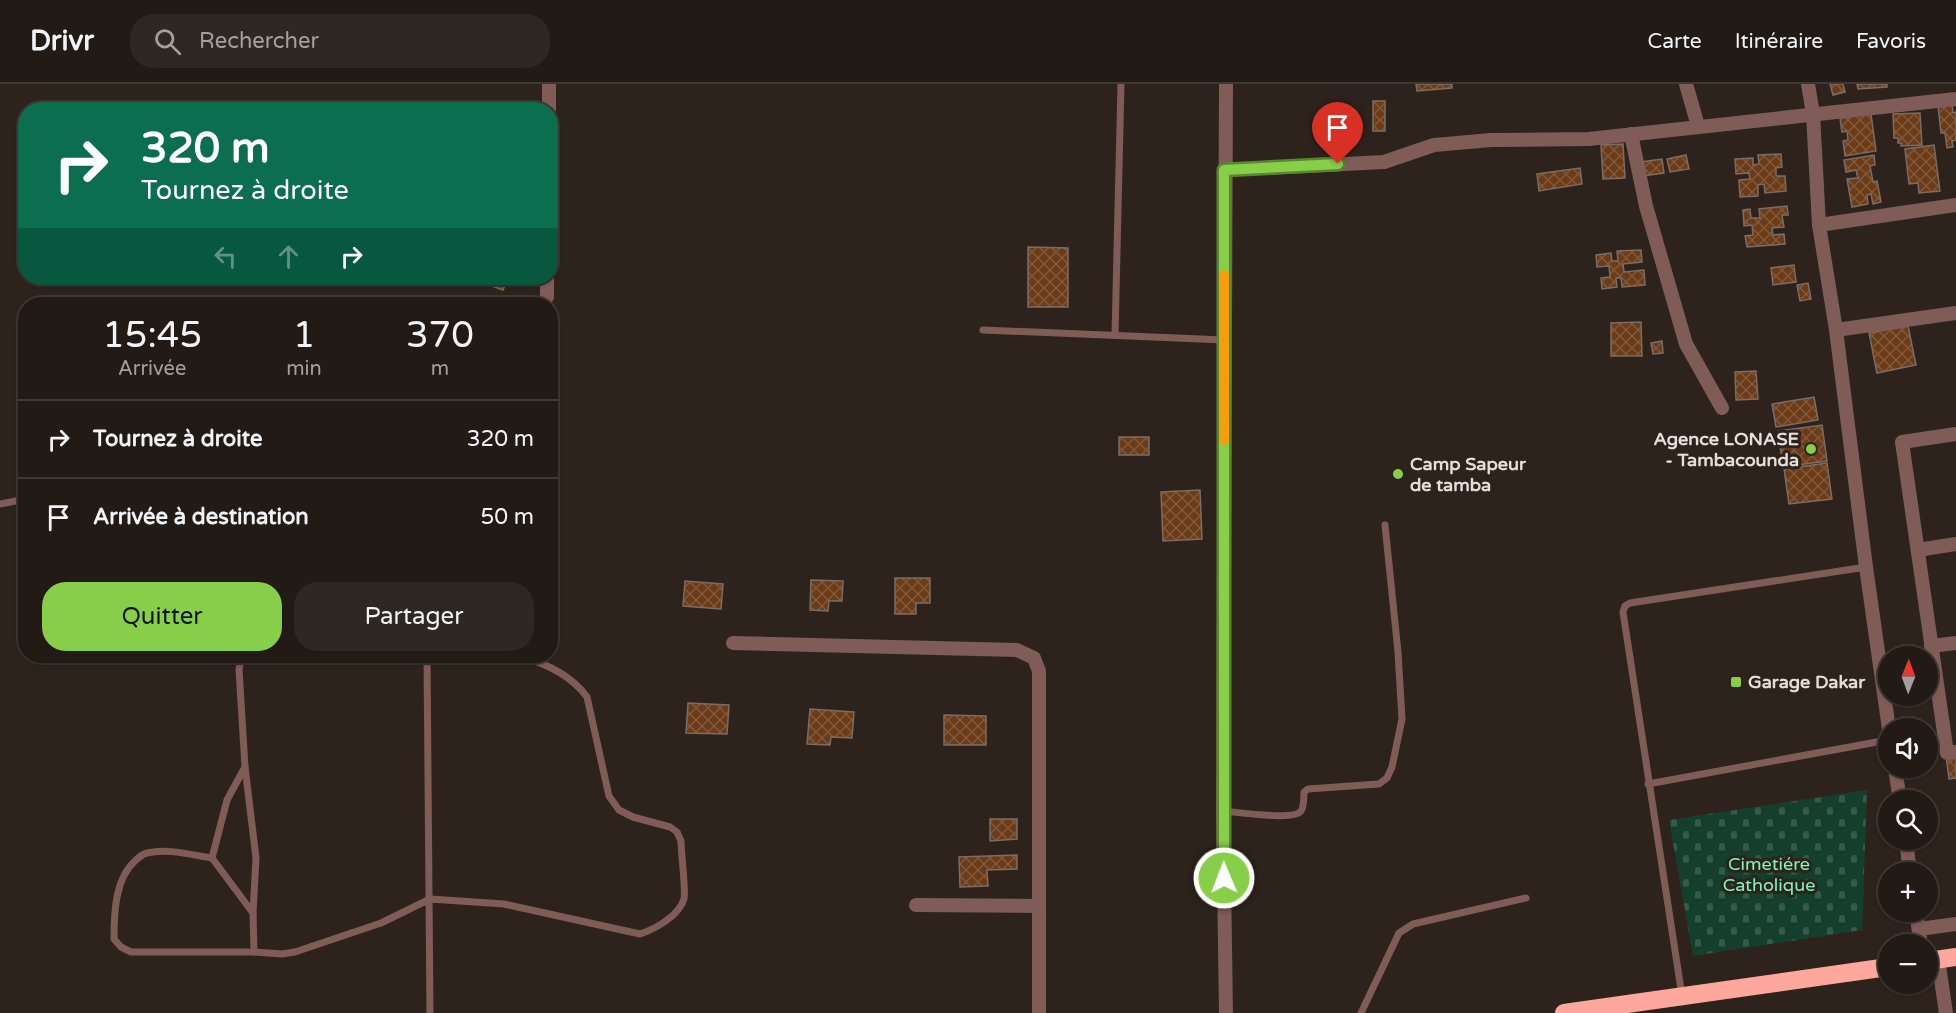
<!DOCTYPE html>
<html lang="fr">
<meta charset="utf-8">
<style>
body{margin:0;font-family:"Varela Round",sans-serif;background:#2e2722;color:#f1f3f6;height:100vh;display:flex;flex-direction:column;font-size:22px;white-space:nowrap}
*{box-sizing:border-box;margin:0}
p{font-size:20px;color:#a2a1a0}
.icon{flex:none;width:33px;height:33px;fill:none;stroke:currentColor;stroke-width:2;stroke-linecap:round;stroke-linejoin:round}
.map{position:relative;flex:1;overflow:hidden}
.drawer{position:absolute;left:18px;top:213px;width:540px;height:366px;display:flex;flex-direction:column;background:#221a15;border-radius:24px;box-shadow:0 2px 4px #0004,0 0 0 2px #3f3834}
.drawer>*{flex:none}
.hud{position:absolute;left:18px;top:18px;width:540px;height:183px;border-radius:24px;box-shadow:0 2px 4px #0004,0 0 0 2px #3f3834;background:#0b6e4f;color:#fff;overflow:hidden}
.needle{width:39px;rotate:1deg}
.fabs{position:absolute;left:1878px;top:562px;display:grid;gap:12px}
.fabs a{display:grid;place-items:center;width:60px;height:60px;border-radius:50%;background:#221a15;box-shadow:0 2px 4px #0004,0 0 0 2px #3f3834;font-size:30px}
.pin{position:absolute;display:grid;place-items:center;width:51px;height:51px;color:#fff;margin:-62px -26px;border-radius:50% 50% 50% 0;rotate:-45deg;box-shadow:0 0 6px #0007}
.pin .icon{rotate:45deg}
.me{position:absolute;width:66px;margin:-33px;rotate:359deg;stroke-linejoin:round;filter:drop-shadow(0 0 4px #0008)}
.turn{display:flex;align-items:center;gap:21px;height:126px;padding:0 24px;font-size:27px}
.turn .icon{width:78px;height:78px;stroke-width:2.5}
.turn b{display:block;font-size:42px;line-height:51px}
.lanes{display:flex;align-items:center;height:57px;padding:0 24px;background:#0003;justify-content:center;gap:30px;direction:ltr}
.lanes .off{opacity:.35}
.eta{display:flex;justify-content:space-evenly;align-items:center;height:102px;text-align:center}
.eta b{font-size:36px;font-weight:600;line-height:42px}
.button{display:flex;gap:12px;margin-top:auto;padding:12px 24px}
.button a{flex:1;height:69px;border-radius:24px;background:#88cf49;color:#111;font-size:24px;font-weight:600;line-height:69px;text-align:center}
.button a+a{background:#2e2722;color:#f1f3f6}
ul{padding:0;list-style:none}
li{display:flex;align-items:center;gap:18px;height:78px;padding:0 24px;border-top:2px solid #3f3834}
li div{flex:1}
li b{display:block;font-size:22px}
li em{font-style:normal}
header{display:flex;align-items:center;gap:36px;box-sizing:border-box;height:84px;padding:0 30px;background:#221a15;border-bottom:2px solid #3f3834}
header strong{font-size:28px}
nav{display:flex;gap:33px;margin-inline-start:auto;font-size:21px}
.search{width:420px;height:54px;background:#2e2722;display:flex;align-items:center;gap:15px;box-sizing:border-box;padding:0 21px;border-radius:24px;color:#a2a1a0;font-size:22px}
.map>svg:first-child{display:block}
</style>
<header>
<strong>Drivr</strong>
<div class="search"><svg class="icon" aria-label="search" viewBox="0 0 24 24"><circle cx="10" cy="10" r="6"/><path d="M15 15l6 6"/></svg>Rechercher</div>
<nav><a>Carte</a><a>Itinéraire</a><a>Favoris</a></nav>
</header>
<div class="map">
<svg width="1956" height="929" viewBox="0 0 1956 929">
<defs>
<pattern id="cemetery-stones" width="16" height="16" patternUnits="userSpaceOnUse" patternTransform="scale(1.5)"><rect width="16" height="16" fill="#143f2c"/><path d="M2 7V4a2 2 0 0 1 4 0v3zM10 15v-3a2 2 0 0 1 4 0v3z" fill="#365a4a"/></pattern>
<pattern id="building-cross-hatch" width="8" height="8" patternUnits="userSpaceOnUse" patternTransform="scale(1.5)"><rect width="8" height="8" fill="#6c3c18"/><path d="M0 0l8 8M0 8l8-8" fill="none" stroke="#815839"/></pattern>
</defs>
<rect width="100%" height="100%" fill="#2d231c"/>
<polygon fill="url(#cemetery-stones)" points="1867,706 1862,846 1693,872 1669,736"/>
<g fill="url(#building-cross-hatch)" stroke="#796d65" stroke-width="1.5">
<polygon points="1416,0 1452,0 1452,4 1417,7"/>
<polygon points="1830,0 1843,0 1845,8 1833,11"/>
<polygon points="1857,0 1887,0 1887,3 1858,5"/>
<rect x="1373" y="17" width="12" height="30"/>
<polygon points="1952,20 1953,29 1956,28 1956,56 1952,57 1953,63 1947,64 1945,49 1941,49 1938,22"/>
<polygon points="1920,29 1922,61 1901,62 1901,59 1898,59 1898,54 1894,54 1893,30"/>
<polygon points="1871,30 1876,67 1845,72 1843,57 1848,56 1847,47 1842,48 1840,34"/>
<polygon points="1623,60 1625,94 1603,95 1601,61"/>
<polygon points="1934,61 1940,107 1919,109 1918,99 1909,100 1905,65"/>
<polygon points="1781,70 1782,83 1776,84 1776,92 1785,92 1786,107 1765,109 1764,100 1758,101 1758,112 1740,113 1739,96 1750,95 1749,89 1736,90 1735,75 1753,74 1753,81 1759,80 1758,71"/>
<polygon points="1686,71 1689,85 1670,88 1667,75"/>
<polygon points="1874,71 1875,81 1870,82 1873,98 1877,97 1881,118 1873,120 1871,110 1867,111 1868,120 1852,123 1847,95 1858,94 1856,86 1846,88 1844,76"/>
<polygon points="1662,75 1664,89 1643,92 1641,78"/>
<polygon points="1580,84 1582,100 1539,107 1537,90"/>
<polygon points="1787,122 1788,131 1782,131 1784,143 1772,144 1773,151 1784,150 1785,160 1747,163 1745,152 1753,151 1752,141 1744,142 1743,126 1750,125 1751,134 1760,134 1759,125"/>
<polygon points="1028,163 1068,164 1068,223 1028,223"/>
<polygon points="1641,166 1642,178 1623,180 1624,188 1644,186 1645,201 1622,203 1621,194 1616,194 1617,203 1602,205 1601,194 1610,193 1609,182 1597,183 1596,171 1611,169 1612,177 1618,177 1617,167"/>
<polygon points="1794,181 1796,198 1773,201 1771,184"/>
<polygon points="492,194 508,194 503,206 489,201"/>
<polygon points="1808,199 1811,215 1800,217 1797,201"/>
<polygon points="1641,238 1642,272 1611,272 1611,239"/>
<polygon points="1908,242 1916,281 1877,289 1869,249"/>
<polygon points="1662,257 1663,269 1653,270 1651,259"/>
<polygon points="1756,287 1758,315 1736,316 1735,288"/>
<polygon points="1814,313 1818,336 1776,343 1772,320"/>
<polygon points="1822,341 1827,377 1783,383 1778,347"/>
<rect x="1119" y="353" width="30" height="18"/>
<polygon points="1827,379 1832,415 1789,420 1784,385"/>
<polygon points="1200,406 1202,455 1163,457 1161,408"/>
<polygon points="895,494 930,494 930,519 916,519 916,530 895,530"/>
<polygon points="811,496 843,497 842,517 829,517 828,527 810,526"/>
<polygon points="685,497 723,500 721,525 683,522"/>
<polygon points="688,619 729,621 727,650 686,649"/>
<polygon points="810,625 854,628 852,654 831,653 830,661 807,660"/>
<polygon points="944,631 986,632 986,661 944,661"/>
<polygon points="1956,670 1956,694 1949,695 1946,672"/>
<polygon points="990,735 1017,735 1017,755 990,757"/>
<polygon points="1017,771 1017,785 987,786 988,802 960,803 959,773"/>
</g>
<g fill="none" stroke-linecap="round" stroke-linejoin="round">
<g stroke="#7f5c58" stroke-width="7">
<polyline points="983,246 1224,256"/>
<polyline points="1115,251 1121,0"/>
<polyline points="0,420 26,415"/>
<polyline points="242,572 239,585 245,683 256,774 253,829 254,868"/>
<polyline points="427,572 430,929"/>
<path d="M245,683L227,716L212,774C191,771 168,764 147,769C142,770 139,773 135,777C115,795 114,829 114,855L121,863L131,868H254L282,870L295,868L381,839L430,815L504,820L640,850C655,845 679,832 684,815C686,806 681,769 681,757L677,748L670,743L633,733L619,726L609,712L587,613C571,591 545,579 519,572"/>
<polyline points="1648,700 1888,656"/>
<path d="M1223,727C1236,728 1295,737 1301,727C1304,723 1304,713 1304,708L1308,705L1379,700L1387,694L1392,683L1402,635L1398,568L1385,441"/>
<polyline points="212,774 253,829"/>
<polyline points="1682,912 1623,528 1625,522 1630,519 1866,483"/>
<polyline points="1361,929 1399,849 1413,840 1526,814"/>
</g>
<g stroke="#7f5c58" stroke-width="14">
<polyline points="1226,0 1223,727 1226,929"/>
<polyline points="1686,0 1698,42"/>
<polyline points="1808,0 1813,30 1819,141 1836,246 1866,483 1889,645"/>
<polyline points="549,26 549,0"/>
<polyline points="1631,50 1646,122 1686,260 1722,324"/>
<polyline points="1224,86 1384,78 1434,61 1491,56 1589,55 1956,15"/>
<polyline points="1819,141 1956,121"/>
<polyline points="547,213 547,194"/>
<polyline points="1836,246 1956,229"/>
<polyline points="1956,350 1902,358 1947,669 1956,668"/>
<polyline points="1918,466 1956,460"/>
<polyline points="733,559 1017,566 1034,574 1039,587 1039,929"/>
<polyline points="1931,562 1956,559"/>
<polyline points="1895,684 1900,717"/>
<polyline points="1906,756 1910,789"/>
<polyline points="916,821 1039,822"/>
<polyline points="1916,828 1921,861"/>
<polyline points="1919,845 1956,840"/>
<polyline points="1938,875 1946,929"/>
</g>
<g stroke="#fda79d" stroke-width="18">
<polyline points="1928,877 1956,873"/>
<polyline points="1564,929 1888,883"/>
</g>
</g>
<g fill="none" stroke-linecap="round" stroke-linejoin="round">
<defs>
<polyline id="route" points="1224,794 1224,86 1338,80"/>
</defs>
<use href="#route" stroke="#58872f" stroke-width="15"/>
<use href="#route" stroke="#88cf49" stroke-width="10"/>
<polyline stroke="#f59e0b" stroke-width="10" points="1224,356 1224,191"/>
</g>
<g fill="#88cf49" stroke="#2d231c" stroke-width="2">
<circle cx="1811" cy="365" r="6"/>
<circle cx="1398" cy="390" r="6"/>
<rect x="1730" y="592" width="12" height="12" rx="3"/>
</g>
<g text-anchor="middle" stroke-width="6" stroke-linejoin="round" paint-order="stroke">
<g font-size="18" font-weight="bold" fill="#e5ded9" stroke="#2d231c" text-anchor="start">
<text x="1799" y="361" text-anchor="end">Agence LONASE<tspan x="1799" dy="21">- Tambacounda</tspan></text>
<text x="1410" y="386">Camp Sapeur<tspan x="1410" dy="21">de tamba</tspan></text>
<text x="1748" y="604">Garage Dakar</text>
</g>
<g font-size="18" fill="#80f4bc" stroke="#2d231c">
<text x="1769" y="786">Cimetiére<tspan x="1769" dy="21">Catholique</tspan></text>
</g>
</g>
</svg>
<div class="fabs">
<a><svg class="needle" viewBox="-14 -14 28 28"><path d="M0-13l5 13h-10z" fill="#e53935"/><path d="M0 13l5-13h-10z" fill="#a2a1a0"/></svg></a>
<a><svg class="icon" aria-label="sound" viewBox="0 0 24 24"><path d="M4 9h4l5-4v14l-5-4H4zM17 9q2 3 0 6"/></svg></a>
<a><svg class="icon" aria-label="search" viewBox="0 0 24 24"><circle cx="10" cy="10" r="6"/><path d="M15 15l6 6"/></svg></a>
<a>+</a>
<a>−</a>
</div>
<div class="pin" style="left:1338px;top:80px;background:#d93025"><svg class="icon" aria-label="arrive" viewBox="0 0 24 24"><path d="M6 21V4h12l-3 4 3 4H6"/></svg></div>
<svg class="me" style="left:1224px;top:794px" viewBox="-20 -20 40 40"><circle r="17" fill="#88cf49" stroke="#fff" stroke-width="3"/><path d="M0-11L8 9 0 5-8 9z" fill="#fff"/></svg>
<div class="hud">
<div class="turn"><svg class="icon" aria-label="right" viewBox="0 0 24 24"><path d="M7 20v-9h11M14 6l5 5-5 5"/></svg><div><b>320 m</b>Tournez à droite</div></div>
<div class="lanes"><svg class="icon off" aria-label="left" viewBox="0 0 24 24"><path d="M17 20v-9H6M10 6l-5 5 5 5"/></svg><svg class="icon off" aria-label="ahead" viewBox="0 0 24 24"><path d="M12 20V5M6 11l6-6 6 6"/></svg><svg class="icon" aria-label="right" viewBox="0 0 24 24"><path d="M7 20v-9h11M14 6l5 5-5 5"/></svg></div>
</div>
<section class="drawer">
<div class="eta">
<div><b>15:45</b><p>Arrivée</p></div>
<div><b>1</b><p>min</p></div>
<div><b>370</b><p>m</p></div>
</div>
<ul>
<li><svg class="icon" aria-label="right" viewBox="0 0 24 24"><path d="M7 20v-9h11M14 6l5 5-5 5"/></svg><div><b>Tournez à droite</b></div><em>320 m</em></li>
<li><svg class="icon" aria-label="arrive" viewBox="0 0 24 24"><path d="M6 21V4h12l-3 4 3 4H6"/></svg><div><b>Arrivée à destination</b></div><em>50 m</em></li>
</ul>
<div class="button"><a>Quitter</a><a>Partager</a></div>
</section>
</div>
